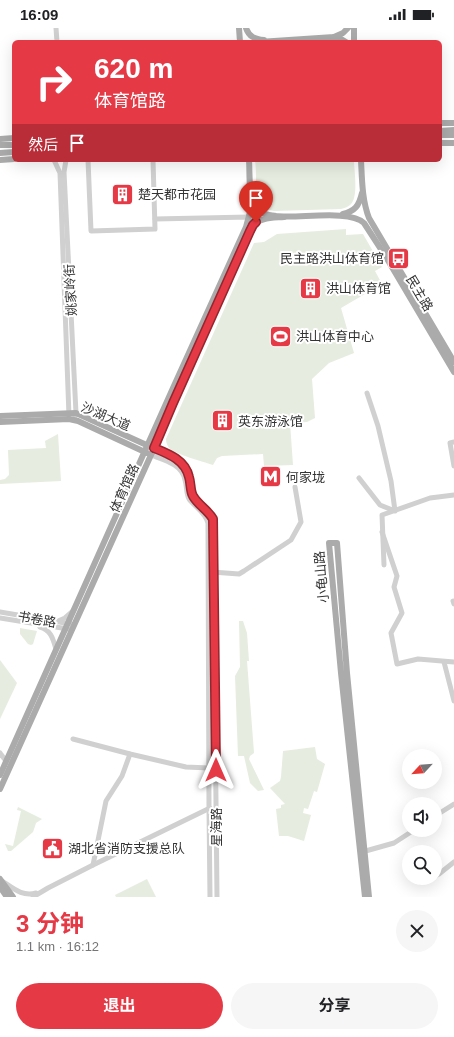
<!DOCTYPE html>
<html lang="zh">
<meta charset="utf-8">
<style>
body{margin:0;font-family:Helvetica,"Noto Sans SC",sans-serif;background:#f6f6f6;color:#202124;height:100vh;display:flex;flex-direction:column;font-size:15px;white-space:nowrap}
*{box-sizing:border-box;margin:0}
p{font-size:13px;color:#757577}
.icon{flex:none;width:22px;height:22px;fill:none;stroke:currentColor;stroke-width:2;stroke-linecap:round;stroke-linejoin:round}
.map{position:relative;height:869px;overflow:hidden}
.panel{display:flex;flex-direction:column;background:#fff;flex:1}
.panel>*{flex:none}
.guide{position:absolute;left:12px;top:12px;width:430px;height:122px;border-radius:6px;box-shadow:0 4px 16px #0002;background:#e63946;color:#fff;overflow:hidden}
.needle{width:26px;rotate:244deg}
.fabs{position:absolute;left:402px;top:721px;display:grid;gap:8px}
.fabs a{display:grid;place-items:center;width:40px;height:40px;border-radius:50%;background:#fff;box-shadow:0 4px 16px #0002;font-size:20px}
.pin{position:absolute;display:grid;place-items:center;width:34px;height:34px;color:#fff;margin:-41px -17px;border-radius:50% 50% 50% 0;rotate:-45deg;box-shadow:0 0 4px #0007}
.pin .icon{rotate:45deg}
.me{position:absolute;width:44px;margin:-22px;rotate:0deg;stroke-linejoin:round;filter:drop-shadow(0 0 3px #0008)}
.turn{display:flex;align-items:center;gap:14px;height:84px;padding:0 16px;font-size:18px}
.turn .icon{width:52px;height:52px;stroke-width:2.5}
.turn b{display:block;font-size:28px;line-height:34px}
.then{display:flex;align-items:center;height:38px;padding:0 16px;background:#0003;gap:8px;font-size:15px}
.round{display:grid;place-items:center;flex:none;width:42px;height:42px;border-radius:21px;background:#f6f6f6}
.overview{display:flex;align-items:center;justify-content:space-between;height:68px;padding:0 16px}
h1{font-size:24px;font-weight:700;line-height:30px;color:#e63946}
.cta{display:flex;gap:8px;margin-top:auto;padding:8px 16px}
.cta a{flex:1;height:46px;border-radius:24px;background:#e63946;color:#fff;font-size:16px;font-weight:700;line-height:46px;text-align:center}
.cta a+a{background:#f6f6f6;color:#202124}
.status{display:flex;justify-content:space-between;align-items:center;height:28px;padding:0 20px;background:#fff;direction:ltr}
.status svg{height:11px;fill:currentColor}
.map>svg:first-child{display:block}
</style>
<div class="status"><b>16:09</b><svg viewBox="0 0 49 12"><path d="M0 12V9h3v3zM5 12V6h3v6zM10 12V3h3v9zM15 12V0h3v12zM26 1h20v11H26zM47 4h2v5h-2z"/></svg></div>
<div class="map">
<svg width="454" height="869" viewBox="0 0 454 869">
<rect width="100%" height="100%" fill="#fff"/>
<g fill="#e6ecdf">
<path d="M255,132H354C354,143 359,170 350,177C348,179 344,180 341,181L274,183C257,180 257,168 256,154C256,147 256,139 255,132Z"/>
<path d="M346,201V207L363,206L382,239L375,243L382,256L341,280L354,325L329,335L312,351L315,390L307,394L290,395L293,437L264,438L263,426L222,428L217,430L213,437C202,433 177,427 169,420C167,417 166,414 166,411L254,215L264,214L277,206Z"/>
<polygon points="58,406 61,453 0,456 0,452 5,451 9,447 8,422 46,420 45,413"/>
<polygon points="239,593 243,593 247,605 249,633 247,633 254,725 250,728 249,731 264,762 258,763 250,755 244,728 238,728 235,648 240,639"/>
<polygon points="20,600 37,603 33,616 31,617 28,616 20,606"/>
<polygon points="0,632 17,655 0,691"/>
<polygon points="315,719 317,731 325,736 317,764 314,763 308,781 304,780 303,785 311,787 304,813 288,808 279,808 276,781 281,780 281,777 285,776 270,760 280,753 281,749 283,723"/>
<polygon points="18,779 42,791 36,795 33,804 11,823 8,823 5,816 13,818 21,783 17,782"/>
<polygon points="147,851 156,869 116,869 115,867"/>
</g>
<g fill="none" stroke-linecap="round" stroke-linejoin="round">
<g stroke="#d0d0d0" stroke-width="5">
<polyline points="56,0 57,14"/>
<polyline points="54,132 60,145 69,388"/>
<polyline points="66,132 64,144 76,385 74,392"/>
<polyline points="88,132 91,203 155,201 153,132"/>
<polyline points="155,191 249,189 258,192"/>
<polyline points="454,414 450,415 454,438"/>
<path d="M154,420C169,426 185,432 189,449C191,455 190,463 193,468C198,477 208,482 213,491L217,869"/>
<path d="M151,427C164,432 182,436 185,452C187,458 186,465 189,471C195,479 206,485 208,495L209,780L210,869"/>
<polyline points="359,450 380,477 395,483 391,453 378,398 367,365"/>
<polyline points="382,504 397,548 394,559 402,585 391,605 397,636 418,631 454,634"/>
<polyline points="384,537 382,487 430,470 454,467"/>
<polyline points="212,544 239,546 244,543 291,512 301,494 295,459"/>
<polyline points="453,573 454,576"/>
<polyline points="0,584 71,596"/>
<polyline points="0,590 68,601"/>
<polyline points="56,594 65,590 73,583"/>
<path d="M40,599C51,602 53,611 56,621"/>
<polyline points="444,634 454,673"/>
<polyline points="73,711 130,726 186,739 209,740"/>
<polyline points="0,725 6,733"/>
<polyline points="435,788 454,776"/>
<polyline points="362,824 394,815 414,802"/>
<polyline points="93,837 106,773 122,748 130,726"/>
<polyline points="435,848 439,846 454,834"/>
<path d="M2,853C13,860 22,869 36,865"/>
<polyline points="420,854 429,850"/>
<polyline points="33,869 48,860 93,837 210,780"/>
</g>
<g stroke="#ababab" stroke-width="6">
<polyline points="239,0 240,14"/>
<path d="M246,0C249,9 255,11 264,12"/>
<polyline points="354,0 354,14"/>
<polyline points="334,9 341,11 346,14"/>
<polyline points="259,14 334,9 343,5 348,0"/>
<polyline points="440,95 454,95"/>
<polyline points="440,103 454,102"/>
<polyline points="440,107 454,107"/>
<polyline points="0,111 14,110"/>
<polyline points="440,115 454,115"/>
<polyline points="0,117 14,117"/>
<polyline points="0,125 14,124"/>
<polyline points="0,132 14,131"/>
<path d="M249,132C250,145 248,162 254,175C255,178 258,182 261,184C266,187 271,187 276,188C297,191 350,181 364,195L386,229L454,344"/>
<path d="M361,132C362,151 362,172 369,190L454,334"/>
<path d="M343,186C355,183 359,178 362,165"/>
<polyline points="0,388 76,385 151,419"/>
<polyline points="0,394 69,391 78,393 147,425"/>
<polyline points="0,747 173,360 246,199 250,184 251,166"/>
<path d="M0,761L151,427L173,375L252,199C259,189 273,190 284,189"/>
<polyline points="0,851 13,869"/>
<polyline points="0,859 7,869"/>
<polyline points="365,869 341,645 329,515 337,515 347,645 369,869"/>
</g>
</g>
<g fill="none" stroke-linecap="round" stroke-linejoin="round">
<defs>
<path id="route" d="M216,742L213,491C208,482 198,477 193,468C190,463 191,455 189,449C185,432 169,426 154,420L173,375L250,203L253,197L256,194"/>
</defs>
<use href="#route" stroke="#96252e" stroke-width="10"/>
<use href="#route" stroke="#e63946" stroke-width="7"/>
</g>
<defs>
<symbol id="building-square" viewBox="-11 -11 22 22"><rect x="-9" y="-9" width="18" height="18" rx="4" fill="#e63946" stroke="#fff"/><path d="M-4-6H4V6H1V3H-1V6H-4ZM-2.5-4.3h1.7v1.8h-1.7ZM.8-4.3h1.7v1.8H.8ZM-2.5-1h1.7V.8h-1.7ZM.8-1h1.7V.8H.8Z" fill="#fff"/></symbol>
<symbol id="bus-square" viewBox="-11 -11 22 22"><rect x="-9" y="-9" width="18" height="18" rx="4" fill="#e63946" stroke="#fff"/><path d="M-5-6H5V4H4V6H2V4H-2V6H-4V4H-5ZM-3.5-4V0h7V-4ZM-3.5 1.2v1.5H-2V1.2ZM2 1.2v1.5H3.5V1.2Z" fill="#fff"/></symbol>
<symbol id="stadium-square" viewBox="-11 -11 22 22"><rect x="-9" y="-9" width="18" height="18" rx="4" fill="#e63946" stroke="#fff"/><path d="M0-5a6.5 5 0 1 0 0 10a6.5 5 0 1 0 0-10ZM-3.5-1.8h7v3.6h-7Z" fill="#fff"/></symbol>
<symbol id="metro-square" viewBox="-11 -11 22 22"><rect x="-9" y="-9" width="18" height="18" rx="4" fill="#e63946" stroke="#fff"/><path d="M-5.5 5V-5H-3L0 0L3-5H5.5V5H3V-.5L0 4L-3-.5V5Z" fill="#fff"/></symbol>
<symbol id="civic-square" viewBox="-11 -11 22 22"><rect x="-9" y="-9" width="18" height="18" rx="4" fill="#e63946" stroke="#fff"/><path d="M-.6-6.5H3V-4.5H.6V-3L4-1V1h2V6H-6V1h2V-1L-.6-3ZM-1.2 2.5V6h2.4V2.5Z" fill="#fff"/></symbol>
</defs>
<g fill-rule="evenodd">
<use href="#building-square" x="110" y="154" width="25" height="25"/>
<use href="#bus-square" x="386" y="218" width="25" height="25"/>
<use href="#building-square" x="298" y="248" width="25" height="25"/>
<use href="#stadium-square" x="268" y="296" width="25" height="25"/>
<use href="#building-square" x="210" y="380" width="25" height="25"/>
<use href="#metro-square" x="258" y="436" width="25" height="25"/>
<use href="#civic-square" x="40" y="808" width="25" height="25"/>
</g>
<g text-anchor="middle" stroke-width="4" stroke-linejoin="round" paint-order="stroke">
<g font-size="13" fill="#333" stroke="#fff" text-anchor="start">
<text x="138" y="171">楚天都市花园</text>
<text x="384" y="235" text-anchor="end">民主路洪山体育馆</text>
<text x="326" y="265">洪山体育馆</text>
<text x="296" y="313">洪山体育中心</text>
<text x="238" y="398">英东游泳馆</text>
<text x="286" y="454">何家垅</text>
<text x="68" y="825">湖北省消防支援总队</text>
</g>
<g font-size="13" fill="#333" stroke="#fff">
<text transform="translate(70 262) rotate(-93)" y="5">姚家岭街</text>
<text transform="translate(420 265) rotate(59)" y="5">民主路</text>
<text transform="translate(106 388) rotate(23)" y="5">沙湖大道</text>
<text transform="translate(124 460) rotate(-66)" y="5">体育馆路</text>
<text transform="translate(321 549) rotate(-95)" y="5">小龟山路</text>
<text transform="translate(37 591) rotate(10)" y="5">书卷路</text>
<text transform="translate(216 799) rotate(-90)" y="5">星海路</text>
</g>
</g>
</svg>
<div class="fabs">
<a><svg class="needle" viewBox="-14 -14 28 28"><path d="M0-13l5 13h-10z" fill="#e53935"/><path d="M0 13l5-13h-10z" fill="#757577"/></svg></a>
<a><svg class="icon" aria-label="sound" viewBox="0 0 24 24"><path d="M4 9h4l5-4v14l-5-4H4zM17 9q2 3 0 6"/></svg></a>
<a><svg class="icon" aria-label="search" viewBox="0 0 24 24"><circle cx="10" cy="10" r="6"/><path d="M15 15l6 6"/></svg></a>
</div>
<div class="pin" style="left:256px;top:194px;background:#d93025"><svg class="icon" aria-label="arrive" viewBox="0 0 24 24"><path d="M6 21V4h12l-3 4 3 4H6"/></svg></div>
<svg class="me" style="left:216px;top:742px" viewBox="-20 -20 40 40"><path d="M0-17L14 15 0 8-14 15z" fill="#e63946" stroke="#fff" stroke-width="4"/></svg>
<div class="guide">
<div class="turn"><svg class="icon" aria-label="right" viewBox="0 0 24 24"><path d="M7 20v-9h11M14 6l5 5-5 5"/></svg><div><b>620 m</b>体育馆路</div></div>
<div class="then">然后<svg class="icon" aria-label="arrive" viewBox="0 0 24 24"><path d="M6 21V4h12l-3 4 3 4H6"/></svg></div>
</div>
</div>
<section class="panel">
<div class="overview"><div><h1>3 分钟</h1><p>1.1 km · 16:12</p></div><a class="round"><svg class="icon" aria-label="close" viewBox="0 0 24 24"><path d="M6 6l12 12M18 6L6 18"/></svg></a></div>
<div class="cta"><a>退出</a><a>分享</a></div>
</section>
